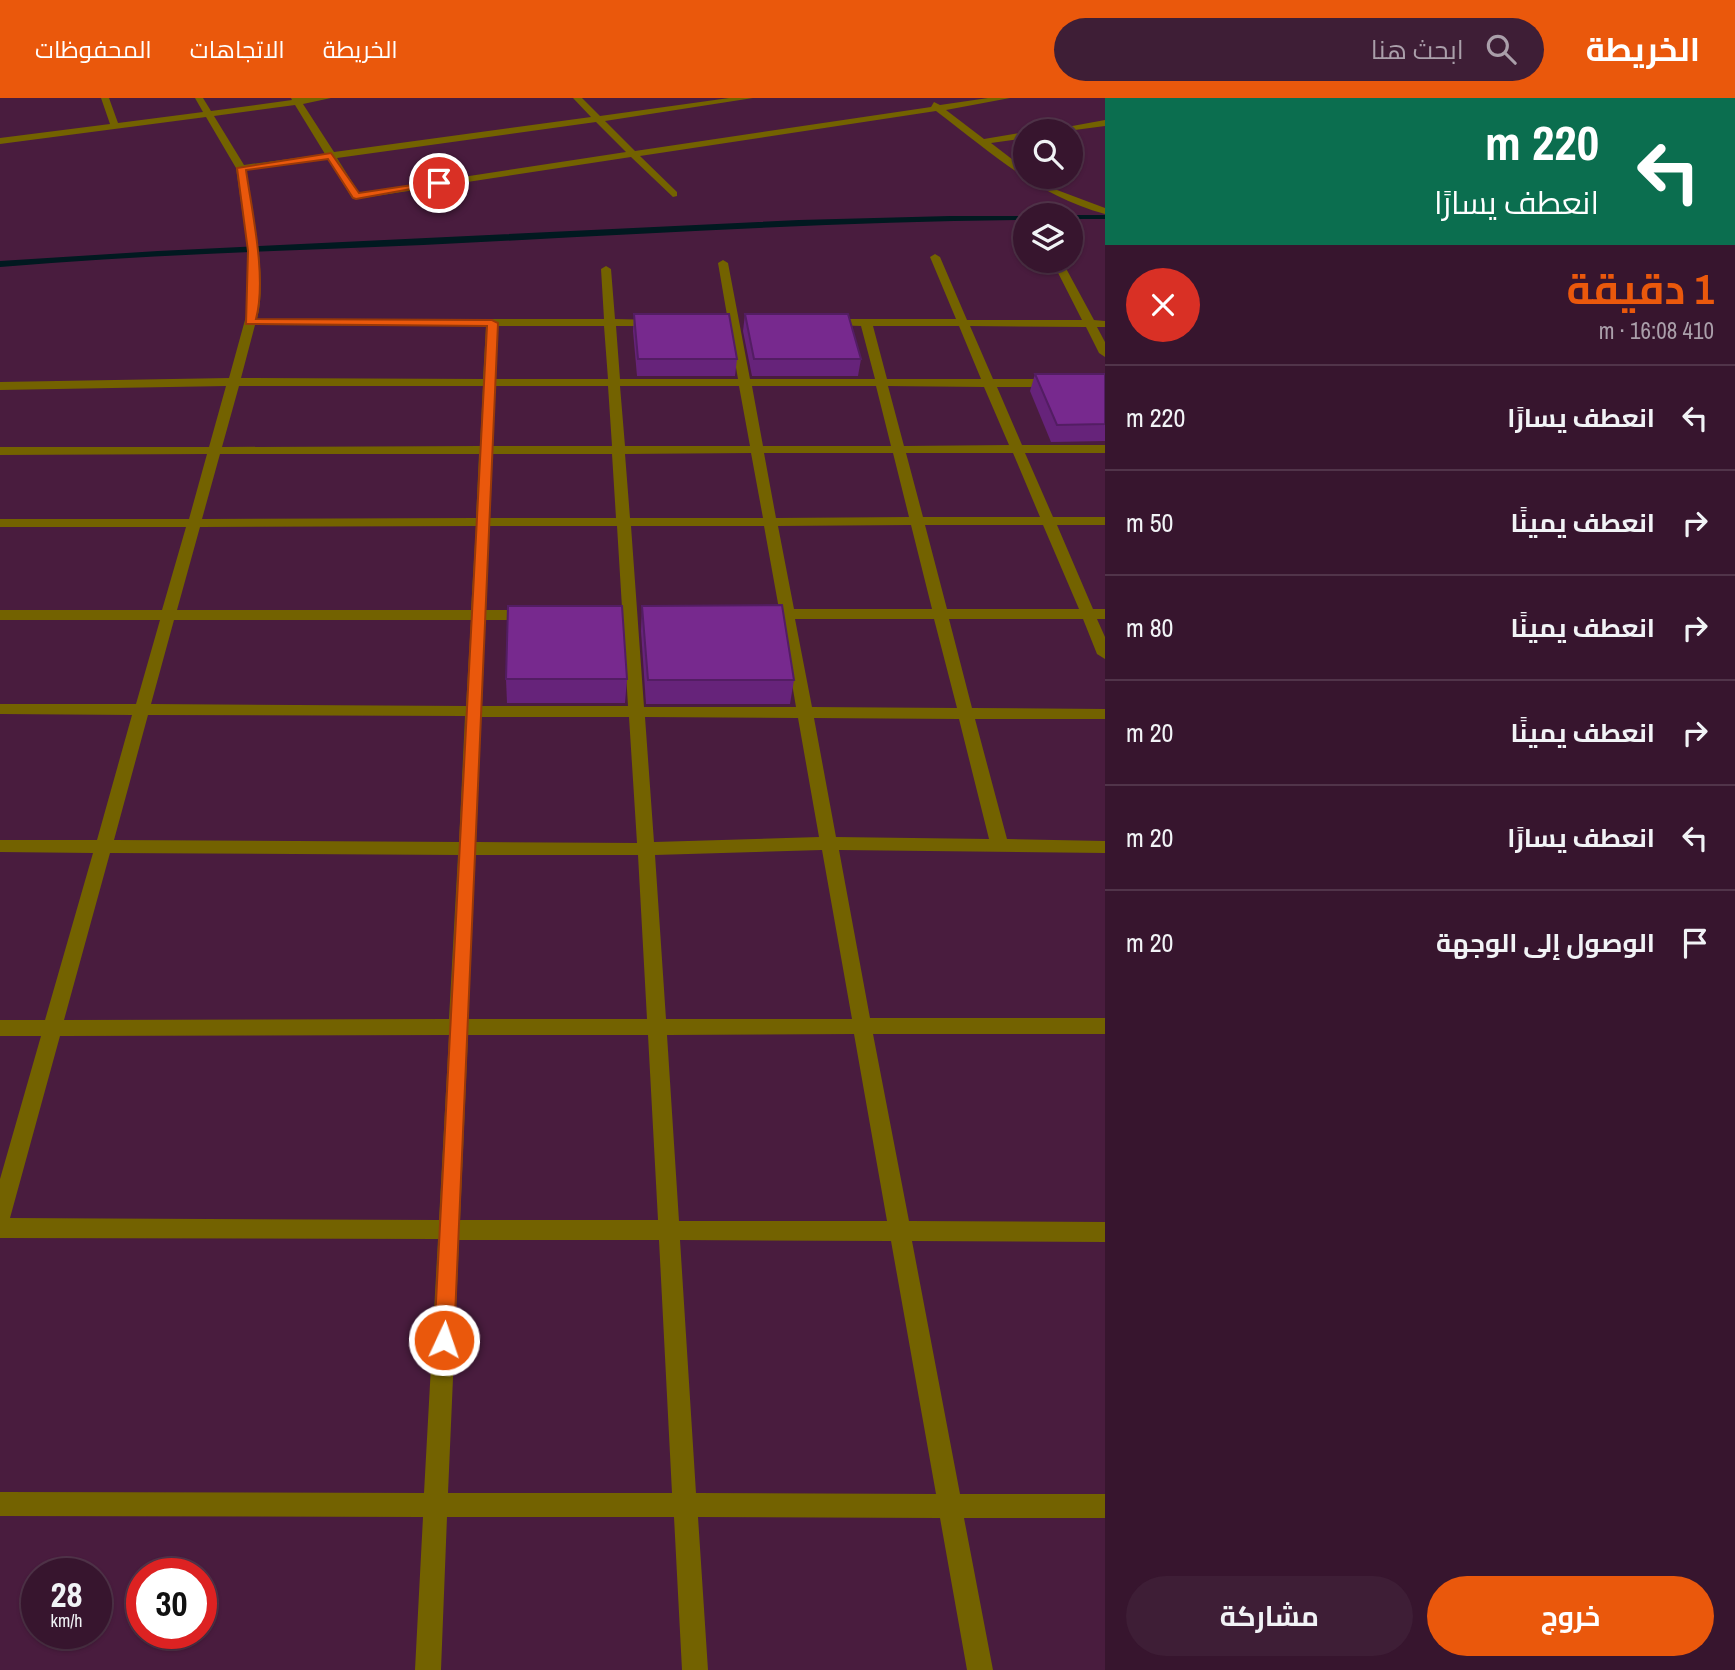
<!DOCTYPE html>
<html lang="ar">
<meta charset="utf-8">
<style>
body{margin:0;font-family:"Archivo Narrow",Cairo,sans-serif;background:#3e1e36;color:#f1f3f6;direction:rtl;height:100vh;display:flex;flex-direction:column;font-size:26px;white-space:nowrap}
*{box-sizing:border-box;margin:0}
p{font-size:23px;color:#aa9faa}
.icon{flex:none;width:38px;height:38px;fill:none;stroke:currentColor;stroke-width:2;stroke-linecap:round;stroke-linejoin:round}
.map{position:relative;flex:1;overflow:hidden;direction:ltr}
.panel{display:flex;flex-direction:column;background:#37152e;width:630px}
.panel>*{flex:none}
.hud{background:#0b6e4f;color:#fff;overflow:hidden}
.controls{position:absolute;left:1013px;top:21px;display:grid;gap:14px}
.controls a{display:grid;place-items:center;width:70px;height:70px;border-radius:50%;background:#37152e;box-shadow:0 2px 5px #0004,0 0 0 2px #51344a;font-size:35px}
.speed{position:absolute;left:21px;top:1460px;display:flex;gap:14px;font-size:35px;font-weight:700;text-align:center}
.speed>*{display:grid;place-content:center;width:91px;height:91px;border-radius:50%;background:#37152e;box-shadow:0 2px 5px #0004,0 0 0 2px #51344a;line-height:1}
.speed small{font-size:18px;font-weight:400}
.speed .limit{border:10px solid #d22;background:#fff;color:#111}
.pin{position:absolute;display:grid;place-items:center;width:60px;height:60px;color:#fff;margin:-30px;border:4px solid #fff;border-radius:50%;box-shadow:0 2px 7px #0007}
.me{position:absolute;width:77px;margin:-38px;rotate:3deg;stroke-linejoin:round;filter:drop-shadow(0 0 5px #0008)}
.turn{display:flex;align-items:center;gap:24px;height:147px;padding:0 21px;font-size:32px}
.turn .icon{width:91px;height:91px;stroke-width:2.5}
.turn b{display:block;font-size:49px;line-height:60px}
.round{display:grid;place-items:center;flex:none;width:74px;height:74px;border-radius:37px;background:#3e1e36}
.head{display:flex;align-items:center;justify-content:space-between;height:119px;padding:0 21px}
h1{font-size:42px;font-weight:700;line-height:52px;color:#ea580c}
.primary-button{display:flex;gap:14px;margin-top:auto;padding:14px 21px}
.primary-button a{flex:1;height:80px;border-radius:42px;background:#ea580c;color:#fff;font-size:28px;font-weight:700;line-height:80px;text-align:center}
.primary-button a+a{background:#3e1e36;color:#f1f3f6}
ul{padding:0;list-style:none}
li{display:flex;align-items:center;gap:21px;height:105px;padding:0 21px;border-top:2px solid #51344a}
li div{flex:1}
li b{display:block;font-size:26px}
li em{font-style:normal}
header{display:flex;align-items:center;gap:42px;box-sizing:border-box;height:98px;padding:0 35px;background:#ea580c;color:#fff}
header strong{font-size:33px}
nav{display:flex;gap:38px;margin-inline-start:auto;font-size:24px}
.search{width:490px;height:63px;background:#3e1e36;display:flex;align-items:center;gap:18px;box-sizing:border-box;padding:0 24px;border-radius:38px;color:#aa9faa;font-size:26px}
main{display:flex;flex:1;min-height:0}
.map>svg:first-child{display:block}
</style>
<header>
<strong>الخريطة</strong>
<div class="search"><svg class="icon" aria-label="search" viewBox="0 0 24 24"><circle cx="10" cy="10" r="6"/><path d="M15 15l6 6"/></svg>ابحث هنا</div>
<nav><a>الخريطة</a><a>الاتجاهات</a><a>المحفوظات</a></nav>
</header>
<main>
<section class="panel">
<div class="hud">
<div class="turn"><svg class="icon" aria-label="left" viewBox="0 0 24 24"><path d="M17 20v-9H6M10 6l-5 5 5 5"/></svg><div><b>220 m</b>انعطف يسارًا</div></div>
</div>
<div class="head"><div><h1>1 دقيقة</h1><p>410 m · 16:08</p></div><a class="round" style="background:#d93025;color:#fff"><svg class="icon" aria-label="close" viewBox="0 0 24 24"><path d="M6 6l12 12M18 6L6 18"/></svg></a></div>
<ul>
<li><svg class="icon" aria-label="left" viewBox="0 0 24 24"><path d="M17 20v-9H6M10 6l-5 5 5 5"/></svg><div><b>انعطف يسارًا</b></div><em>220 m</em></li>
<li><svg class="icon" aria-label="right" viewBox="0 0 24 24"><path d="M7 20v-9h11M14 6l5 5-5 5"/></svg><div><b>انعطف يمينًا</b></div><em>50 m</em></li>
<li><svg class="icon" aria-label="right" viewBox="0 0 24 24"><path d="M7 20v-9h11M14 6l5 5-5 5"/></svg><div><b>انعطف يمينًا</b></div><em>80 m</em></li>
<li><svg class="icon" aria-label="right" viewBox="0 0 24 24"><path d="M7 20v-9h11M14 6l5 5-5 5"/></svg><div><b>انعطف يمينًا</b></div><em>20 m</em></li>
<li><svg class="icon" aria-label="left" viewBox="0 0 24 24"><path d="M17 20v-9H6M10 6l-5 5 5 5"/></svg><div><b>انعطف يسارًا</b></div><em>20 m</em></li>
<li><svg class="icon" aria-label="arrive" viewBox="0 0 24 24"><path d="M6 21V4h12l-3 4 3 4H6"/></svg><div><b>الوصول إلى الوجهة</b></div><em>20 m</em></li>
</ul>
<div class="primary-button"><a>خروج</a><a>مشاركة</a></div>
</section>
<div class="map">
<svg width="1105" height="1572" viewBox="0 0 1105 1572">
<rect width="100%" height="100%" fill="#491c3e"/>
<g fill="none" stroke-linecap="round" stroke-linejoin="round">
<g fill="#011920" fill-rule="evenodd">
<polygon points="1068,117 1105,117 1105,121 1071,121 1071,117"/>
<path d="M950,118H1026V122C824,124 624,137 423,147C282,153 141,157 0,169V163L158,153L799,122Z"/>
</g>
<g fill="#736200" fill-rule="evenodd">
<path d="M101,0H109L118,25L203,14L195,0H203L211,13L292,2L291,0H331L303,6L334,54L591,19L573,0H582L600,18L729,0H753L605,23L635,53L931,9L934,4L940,7L988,0H1010L946,12L984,41L1026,34V40L991,45L1026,72V79H1035L1057,92L1105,110V116C1035,96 993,56 936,13L640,58L677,94V98L673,99L631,59L356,101L352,100L328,61L246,72C252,114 268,181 257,221H604L601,171L606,168L611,171L615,221L656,222L662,225L656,228H616L620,281H738L718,165L723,162L728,165L750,281H875L861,228L828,227L822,224L828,221H956L930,159L935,156L940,159L967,222H1082L1052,163H1062L1094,222L1105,223V229H1097L1105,244V259L1099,255L1086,229L970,228L993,281H1053L1059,285L1053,289H997L1022,347H1105V355H1025L1053,419H1105V427H1057L1093,511H1105V521H1097L1105,539V561L1097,556L1083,521H949L972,610L1105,611V621H975L1007,741L1105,743V755L839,752L870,920H1105V936H873L909,1123L1105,1124V1144L912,1143L960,1396H1105V1420H964L993,1572H967L940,1420L698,1419L708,1572H682L674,1419H447L441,1572H415L423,1419L0,1418V1394L424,1395L438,1141L0,1140V1081L41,938H0V922H45L93,755L0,754V742H97L132,617L0,616V606H136L160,522H0V512H162L186,429H0V421H189L207,356L0,357V349H209L226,288L0,292V284L229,280L248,211V153L236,70L206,19L0,46V40L110,26ZM295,7L325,56L244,67L214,18ZM596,24L626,54L359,95L337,60ZM255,227L486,228L483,281L241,280ZM498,228H604L608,281H495ZM873,228H959L981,281H887ZM239,288H483L480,348L222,349ZM495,288H608L612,348H493ZM620,288H739L750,348H625ZM752,288H876L891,348H763ZM888,288L984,289L1009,347L904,348ZM751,355L763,420H630L625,356ZM764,355H893L909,419L776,420ZM906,355H1013L1040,419H923ZM220,356H479L476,420L202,421ZM492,356H612L616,420H489ZM911,427L932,511H794L778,428ZM925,427H1043L1079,511H947ZM476,428L471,512H177L200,429ZM489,428H617L628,608H482L485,522H531L538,517L531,512H486ZM631,428H764L779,511L771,513L769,516L771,519L781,521L796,609H644ZM795,521H934L957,610L812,609ZM174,522H471L466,608L151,606ZM148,617L465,618L459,744L114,742ZM481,619H629L637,745L476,744ZM645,619L798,620L819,739L654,744ZM814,620L959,621L989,741L836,739ZM822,752L852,921H666L655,757ZM110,755L458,757L449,921L64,922ZM475,757H638L647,921H468ZM854,936L887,1123H679L667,937ZM449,937L439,1122L10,1120L60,938ZM468,937H648L658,1122H460ZM459,1142H659L672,1395H448ZM680,1142L891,1143L936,1396L696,1395Z"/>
<polygon points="1105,22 1105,28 1067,33 1045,33"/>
</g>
</g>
<g fill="#66237a">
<polygon points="634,216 737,261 735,278 637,278 633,233"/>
<polygon points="745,216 861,261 858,278 752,278 743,233"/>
<polygon points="1035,276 1105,276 1105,343 1051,344 1030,293"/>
<polygon points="642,508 794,582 790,606 646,606 641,533"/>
<polygon points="506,581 627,581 625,605 507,605"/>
</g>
<g fill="#77298e" stroke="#531d63" stroke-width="2">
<polygon points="634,216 729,216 737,261 638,261"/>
<polygon points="745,216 848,216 861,261 754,261"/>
<polygon points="1035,276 1105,276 1105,326 1057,327"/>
<polygon points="782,507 794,582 648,582 642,508"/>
<polygon points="508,508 622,508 627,581 506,581"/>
</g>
<path fill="#ea580c" stroke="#983908" stroke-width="2" d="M331,55L359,95L439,83L444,85L356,101L353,100L328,61L246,72C252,114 267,180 256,221L492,222L498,225L454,1242L451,1249L444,1252L437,1249L434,1242L487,228L246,226L248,153L237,70Z"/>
</svg>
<div class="controls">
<a><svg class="icon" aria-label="search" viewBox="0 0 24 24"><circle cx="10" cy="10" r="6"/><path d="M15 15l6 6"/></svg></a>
<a><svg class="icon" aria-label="layers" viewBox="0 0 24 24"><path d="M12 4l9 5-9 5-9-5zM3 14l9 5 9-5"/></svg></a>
</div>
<div class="speed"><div>28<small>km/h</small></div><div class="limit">30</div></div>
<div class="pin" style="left:439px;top:85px;background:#d93025"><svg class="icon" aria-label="arrive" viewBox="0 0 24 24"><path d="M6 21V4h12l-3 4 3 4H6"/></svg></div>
<svg class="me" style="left:444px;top:1242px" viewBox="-20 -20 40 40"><circle r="17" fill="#ea580c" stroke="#fff" stroke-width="3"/><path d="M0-11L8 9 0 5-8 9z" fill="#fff"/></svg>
</div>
</main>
